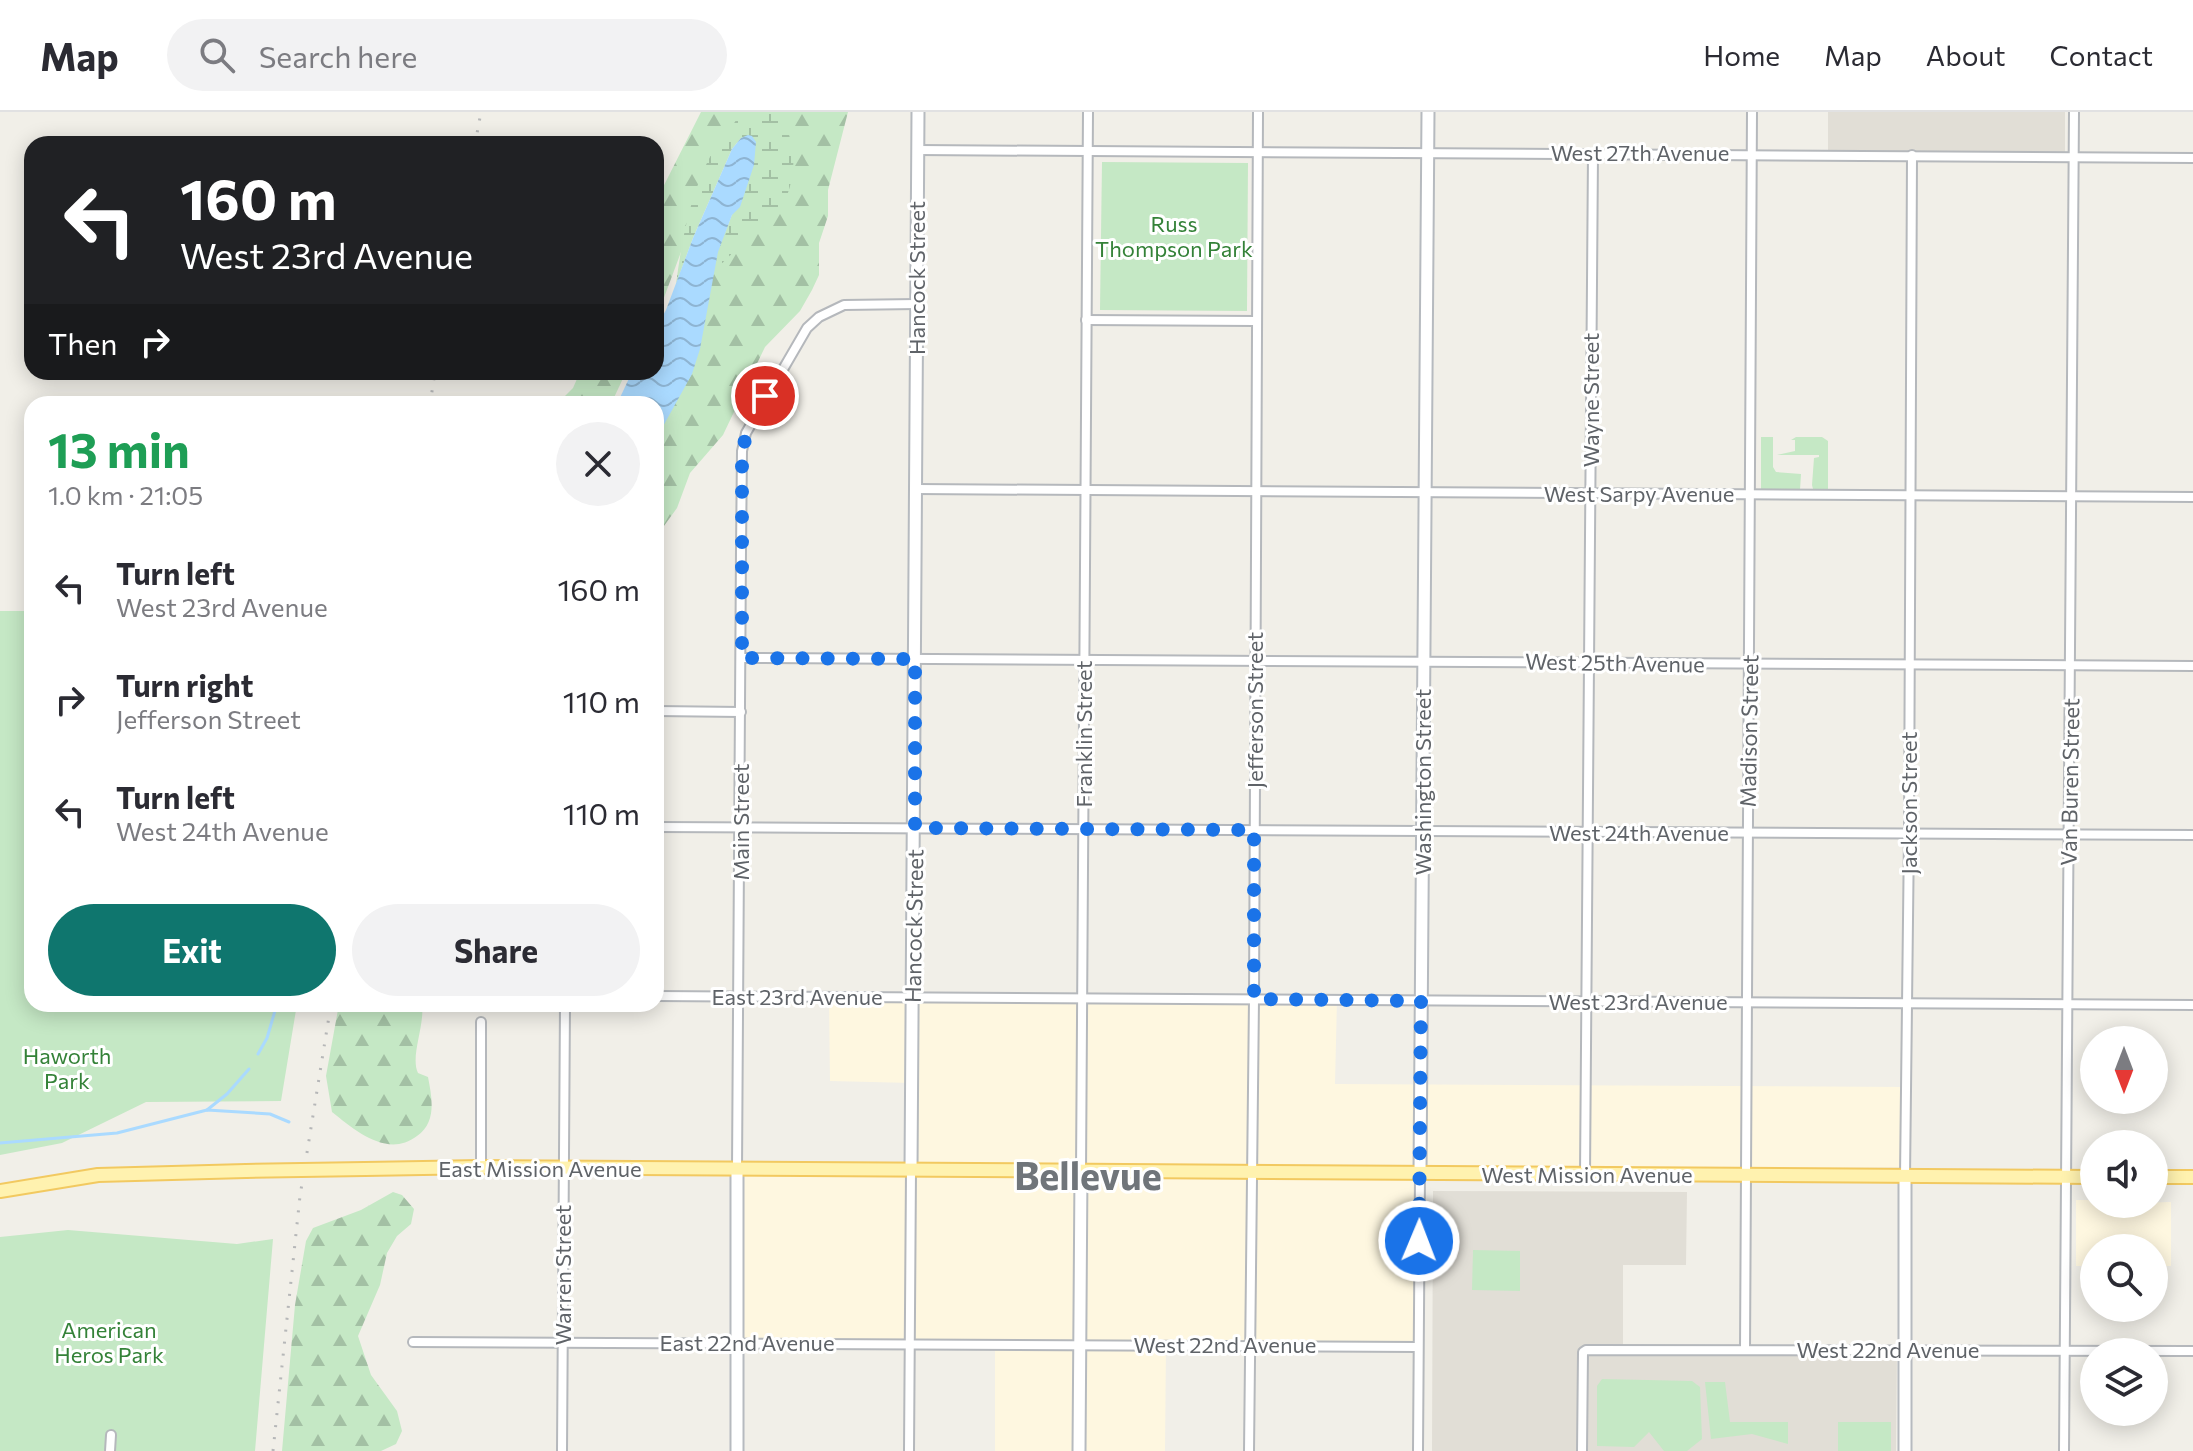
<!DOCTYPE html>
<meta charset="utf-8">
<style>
body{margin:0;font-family:Commissioner,sans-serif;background:#f2f2f3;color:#2b2b33;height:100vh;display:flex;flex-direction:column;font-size:30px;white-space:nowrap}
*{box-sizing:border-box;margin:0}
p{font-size:26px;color:#7c7c81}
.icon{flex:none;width:44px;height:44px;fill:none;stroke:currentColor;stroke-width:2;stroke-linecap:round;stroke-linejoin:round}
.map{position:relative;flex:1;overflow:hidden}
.side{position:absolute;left:24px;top:284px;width:640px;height:616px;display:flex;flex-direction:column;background:#fff;border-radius:24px;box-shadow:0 4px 20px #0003}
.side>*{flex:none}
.banner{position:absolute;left:24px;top:24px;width:640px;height:244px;border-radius:24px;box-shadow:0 4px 20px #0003;background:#202124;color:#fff;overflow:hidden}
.needle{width:52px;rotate:180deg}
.buttons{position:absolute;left:2080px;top:914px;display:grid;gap:16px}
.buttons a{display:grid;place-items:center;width:88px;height:88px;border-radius:50%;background:#fff;box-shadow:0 4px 20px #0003;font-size:40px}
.pin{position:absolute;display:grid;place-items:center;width:68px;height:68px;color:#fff;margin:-34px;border:4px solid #fff;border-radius:50%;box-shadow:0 2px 8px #0007}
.me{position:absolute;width:88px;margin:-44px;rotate:1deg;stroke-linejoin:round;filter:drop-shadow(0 0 6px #0008)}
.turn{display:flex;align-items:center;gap:28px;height:168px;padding:0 24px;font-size:36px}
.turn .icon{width:104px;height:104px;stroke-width:2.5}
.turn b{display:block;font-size:56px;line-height:68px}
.then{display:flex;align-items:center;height:76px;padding:0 24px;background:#0003;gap:16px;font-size:30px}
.round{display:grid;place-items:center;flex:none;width:84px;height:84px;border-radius:42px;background:#f2f2f3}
.head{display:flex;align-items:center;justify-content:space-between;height:136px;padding:0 24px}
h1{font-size:48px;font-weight:700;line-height:60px;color:#1e9e55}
.button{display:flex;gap:16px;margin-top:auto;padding:16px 24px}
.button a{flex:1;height:92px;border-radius:48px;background:#0f766e;color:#fff;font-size:32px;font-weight:700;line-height:92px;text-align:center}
.button a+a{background:#f2f2f3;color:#2b2b33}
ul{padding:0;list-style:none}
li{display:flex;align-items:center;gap:24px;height:112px;padding:0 24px}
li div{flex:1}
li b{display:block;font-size:30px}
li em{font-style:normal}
header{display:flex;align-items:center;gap:48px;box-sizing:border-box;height:112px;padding:0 40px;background:#fff;border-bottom:2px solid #e1e1e2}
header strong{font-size:38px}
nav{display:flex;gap:44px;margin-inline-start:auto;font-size:28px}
.search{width:560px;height:72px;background:#f2f2f3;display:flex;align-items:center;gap:20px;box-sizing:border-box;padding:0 28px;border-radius:44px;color:#7c7c81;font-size:30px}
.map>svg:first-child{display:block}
</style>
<header>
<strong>Map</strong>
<div class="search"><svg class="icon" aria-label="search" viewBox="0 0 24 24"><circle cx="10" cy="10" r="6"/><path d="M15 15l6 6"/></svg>Search here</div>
<nav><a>Home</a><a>Map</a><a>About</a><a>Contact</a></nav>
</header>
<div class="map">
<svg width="2193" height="1339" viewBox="0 0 2193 1339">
<defs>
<pattern id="forest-firs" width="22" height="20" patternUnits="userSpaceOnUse" patternTransform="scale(2)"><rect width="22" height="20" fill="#c5e8c5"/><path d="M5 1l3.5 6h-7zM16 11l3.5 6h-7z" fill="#a3c0a4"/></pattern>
<pattern id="wetland-marsh" width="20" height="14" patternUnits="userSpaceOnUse" patternTransform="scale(2)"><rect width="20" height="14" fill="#c5e8c5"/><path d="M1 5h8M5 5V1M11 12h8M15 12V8" fill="none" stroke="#a3c0a4"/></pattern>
<pattern id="water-waves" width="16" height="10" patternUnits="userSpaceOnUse" patternTransform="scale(2)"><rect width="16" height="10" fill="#aadaff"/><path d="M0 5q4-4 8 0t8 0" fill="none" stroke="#8eb4d2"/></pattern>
</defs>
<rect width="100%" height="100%" fill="#f1efe8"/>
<g fill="#fef7e0">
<polygon points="829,885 1337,888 1335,972 1906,975 1899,1055 1421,1062 1418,1235 1166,1233 1165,1339 995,1339 995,1233 737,1232 737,1058 911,1059 912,971 830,969"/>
<polygon points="2076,1088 2094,1088 2094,1092 2171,1090 2171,1154 2154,1154 2154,1136 2094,1136 2094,1154 2076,1154"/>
</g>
<g fill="#e1ded6">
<polygon points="1828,0 2065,0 2065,45 1828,43"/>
<polygon points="1433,1079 1687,1080 1686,1153 1623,1153 1623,1236 1897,1239 1896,1339 1432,1339"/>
</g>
<g fill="#c5e8c5">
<polygon points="1102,50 1248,51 1247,199 1100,198"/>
<polygon points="1761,325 1773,325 1773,355 1776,360 1801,362 1800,378 1761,377"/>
<polygon points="1796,325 1822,325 1828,329 1828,377 1813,377 1812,373 1814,346 1819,345 1819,343 1777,343 1795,339 1795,328 1791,328"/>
<polygon points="0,499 32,499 32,892 297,892 281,989 146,990 62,1031 0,1043"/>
<polygon points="68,1118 237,1132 273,1127 255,1339 0,1339 0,1125"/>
<polygon points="1473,1138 1520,1139 1520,1179 1472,1178"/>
<polygon points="1602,1267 1692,1269 1700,1275 1702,1327 1687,1339 1664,1339 1649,1320 1634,1335 1597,1334 1597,1274"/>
<polygon points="1705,1270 1725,1270 1730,1310 1788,1310 1788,1332 1752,1322 1711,1327"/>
<rect x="1838" y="1310" width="53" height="29"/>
</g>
<g fill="url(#forest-firs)">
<polygon points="701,0 744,0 687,124 656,207 656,89"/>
<polygon points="774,0 848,0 828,78 828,104 819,131 819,163 812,178 800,199 765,235 723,323 690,361 677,396 656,425 656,308 702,177"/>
<polygon points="580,260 626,260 611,292 557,292 573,276"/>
<path d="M339,892H422C425,914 410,944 418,961L428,965C432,986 437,1010 417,1024C388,1046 357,1020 332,1000L326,964Z"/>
<polygon points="393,1080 402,1083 414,1097 411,1112 397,1124 387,1141 380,1173 358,1224 371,1263 397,1299 402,1319 396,1332 381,1339 282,1339 295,1193 306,1129 313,1116 361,1098"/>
</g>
<path fill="url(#wetland-marsh)" d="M741,0H777C800,31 797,69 779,101L726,147L712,163L732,103L740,95L754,53L741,26L732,37L693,126L676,172C682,127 690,82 712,41C721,26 733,15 741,0Z"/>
<polygon fill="url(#water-waves)" points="748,23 752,24 756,30 754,53 740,95 732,103 718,140 700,237 692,262 656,327 656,292 617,292 632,260 656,260 656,216 666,198 693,126 732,37 741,26"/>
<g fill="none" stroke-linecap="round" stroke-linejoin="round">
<g stroke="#aadaff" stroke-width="3">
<polyline points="258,942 267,926 277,892"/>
<polyline points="207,998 227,982 249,957"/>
<polyline points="0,1031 117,1021 207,998 270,1002 289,1010"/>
</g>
<defs>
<g id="street">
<polyline points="918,38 2193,46"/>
<polyline points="1086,208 1255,209"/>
<polyline points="917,377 2193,385"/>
<polyline points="742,546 2193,554"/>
<polyline points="656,599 741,600"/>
<polyline points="656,715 2193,723"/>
<polyline points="656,884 2193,893"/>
<polyline points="481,910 481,1055"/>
<polyline points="737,1058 741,437 742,339 746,321 807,216 819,205 844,193 917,192"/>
<polyline points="1081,1060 1088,0"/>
<polyline points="1585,1063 1593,42"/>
<polyline points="1905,1064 1909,722 1912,43"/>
<polyline points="413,1230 1418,1235"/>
<polyline points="1745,1238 1752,0"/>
<polyline points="110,1339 111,1323"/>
<polyline points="562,1339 565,892"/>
<polyline points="909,1339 911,1059"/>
<polyline points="1249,1339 1254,887 1258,0"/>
<polyline points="1418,1339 1420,1061"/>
<polyline points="1582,1339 1583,1240 1586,1238 2193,1239"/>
<polyline points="2064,1339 2074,0"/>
</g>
<g id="secondary">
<polyline points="911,1059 918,0"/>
<polyline points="1420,1061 1428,0"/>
<polyline points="737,1339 737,1058"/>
<polyline points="1079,1339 1081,1060"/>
<polyline points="1905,1339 1905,1064"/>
</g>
<g id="primary">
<polyline points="365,1057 481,1055 2094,1065"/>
<polyline points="2154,1065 2193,1065"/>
<polyline points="0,1079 98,1063 246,1059"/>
</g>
</defs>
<use href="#street" stroke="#b5b8bc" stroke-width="12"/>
<use href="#secondary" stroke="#b6babf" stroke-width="15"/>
<use href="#primary" stroke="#f2c960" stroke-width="16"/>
<use href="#street" stroke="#fff" stroke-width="8"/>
<use href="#secondary" stroke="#fff" stroke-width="11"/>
<use href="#primary" stroke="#fff2af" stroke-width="12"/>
<g stroke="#b6b7b8" stroke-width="3" stroke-dasharray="2 10" stroke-linecap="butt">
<polyline points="475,32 481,0"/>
<polyline points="430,292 435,260"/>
<polyline points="273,1339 300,1084 331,892"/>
</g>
<defs>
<polyline id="primary-bridge" points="246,1059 365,1057"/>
</defs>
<use href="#primary-bridge" stroke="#f2c960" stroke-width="16" stroke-linecap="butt"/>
<use href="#primary-bridge" stroke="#fff2af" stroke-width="12"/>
</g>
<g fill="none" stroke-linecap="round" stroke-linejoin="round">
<polyline stroke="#1a73e8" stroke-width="14" stroke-dasharray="0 25.2" points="765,284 750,310 742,339 742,546 915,547 915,716 1254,718 1254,887 1421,889 1419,1129"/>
</g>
<g text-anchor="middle" stroke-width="6" stroke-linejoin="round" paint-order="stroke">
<g font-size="22" fill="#5f6368" stroke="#fff">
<text x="1640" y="49">West 27th Avenue</text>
<text transform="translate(917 166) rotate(-90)" y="8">Hancock Street</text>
<text transform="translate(1591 288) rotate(-90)" y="8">Wayne Street</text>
<text x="1639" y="390">West Sarpy Avenue</text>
<text transform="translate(1615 551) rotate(1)" y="8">West 25th Avenue</text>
<text transform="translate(1255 598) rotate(-90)" y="8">Jefferson Street</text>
<text transform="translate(1749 619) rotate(-89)" y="8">Madison Street</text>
<text transform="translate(1084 622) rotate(-90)" y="8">Franklin Street</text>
<text transform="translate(1423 670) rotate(-90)" y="8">Washington Street</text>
<text transform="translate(2070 670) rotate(-89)" y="8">Van Buren Street</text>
<text transform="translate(1909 691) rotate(-90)" y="8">Jackson Street</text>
<text transform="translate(741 710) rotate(-90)" y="8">Main Street</text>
<text x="1639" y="729">West 24th Avenue</text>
<text transform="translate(914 814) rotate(-89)" y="8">Hancock Street</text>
<text x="797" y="893">East 23rd Avenue</text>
<text x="1638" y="898">West 23rd Avenue</text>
<text x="540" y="1065">East Mission Avenue</text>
<text x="1587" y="1071">West Mission Avenue</text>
<text transform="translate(563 1163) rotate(-90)" y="8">Warren Street</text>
<text x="747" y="1239">East 22nd Avenue</text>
<text x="1225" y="1241">West 22nd Avenue</text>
<text x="1888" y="1246">West 22nd Avenue</text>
</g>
<g font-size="22" fill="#348238" stroke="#fff">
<text x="1174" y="120">Russ<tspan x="1174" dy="25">Thompson Park</tspan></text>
<text x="67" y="952">Haworth<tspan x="67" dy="25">Park</tspan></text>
<text x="109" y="1226">American<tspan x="109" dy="25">Heros Park</tspan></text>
</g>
<g font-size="38" font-weight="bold" fill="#70757a" stroke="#fff">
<text x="1088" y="1078">Bellevue</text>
</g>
</g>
</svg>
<div class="buttons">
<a><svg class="needle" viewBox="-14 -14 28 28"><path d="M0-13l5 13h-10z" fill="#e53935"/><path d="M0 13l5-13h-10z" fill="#7c7c81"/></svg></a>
<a><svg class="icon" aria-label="sound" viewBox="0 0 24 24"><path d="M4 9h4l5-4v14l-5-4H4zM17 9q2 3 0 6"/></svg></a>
<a><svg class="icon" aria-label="search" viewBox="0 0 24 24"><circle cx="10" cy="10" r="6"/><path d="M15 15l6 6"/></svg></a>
<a><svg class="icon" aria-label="layers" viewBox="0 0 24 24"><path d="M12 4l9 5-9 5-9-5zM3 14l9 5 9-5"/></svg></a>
</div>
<div class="pin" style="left:765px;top:284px;background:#d93025"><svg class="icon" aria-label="arrive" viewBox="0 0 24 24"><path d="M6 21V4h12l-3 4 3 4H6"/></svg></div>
<svg class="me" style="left:1419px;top:1129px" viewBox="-20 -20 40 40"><circle r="17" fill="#1a73e8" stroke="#fff" stroke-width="3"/><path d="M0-11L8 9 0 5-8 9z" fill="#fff"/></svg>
<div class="banner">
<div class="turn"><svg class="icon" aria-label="left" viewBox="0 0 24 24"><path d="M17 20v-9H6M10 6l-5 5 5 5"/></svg><div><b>160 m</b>West 23rd Avenue</div></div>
<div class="then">Then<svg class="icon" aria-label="right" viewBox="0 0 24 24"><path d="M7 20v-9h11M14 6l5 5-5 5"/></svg></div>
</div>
<section class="side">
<div class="head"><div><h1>13 min</h1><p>1.0 km · 21:05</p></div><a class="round"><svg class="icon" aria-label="close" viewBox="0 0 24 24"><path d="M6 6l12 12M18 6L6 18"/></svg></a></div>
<ul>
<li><svg class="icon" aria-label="left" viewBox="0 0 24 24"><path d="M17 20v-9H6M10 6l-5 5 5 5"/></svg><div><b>Turn left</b><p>West 23rd Avenue</p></div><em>160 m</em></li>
<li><svg class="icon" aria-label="right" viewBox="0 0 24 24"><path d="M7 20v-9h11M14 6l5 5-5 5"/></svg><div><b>Turn right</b><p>Jefferson Street</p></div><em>110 m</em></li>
<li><svg class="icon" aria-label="left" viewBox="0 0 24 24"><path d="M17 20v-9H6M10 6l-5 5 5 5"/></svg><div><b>Turn left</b><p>West 24th Avenue</p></div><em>110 m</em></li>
</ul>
<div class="button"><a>Exit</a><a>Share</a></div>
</section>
</div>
